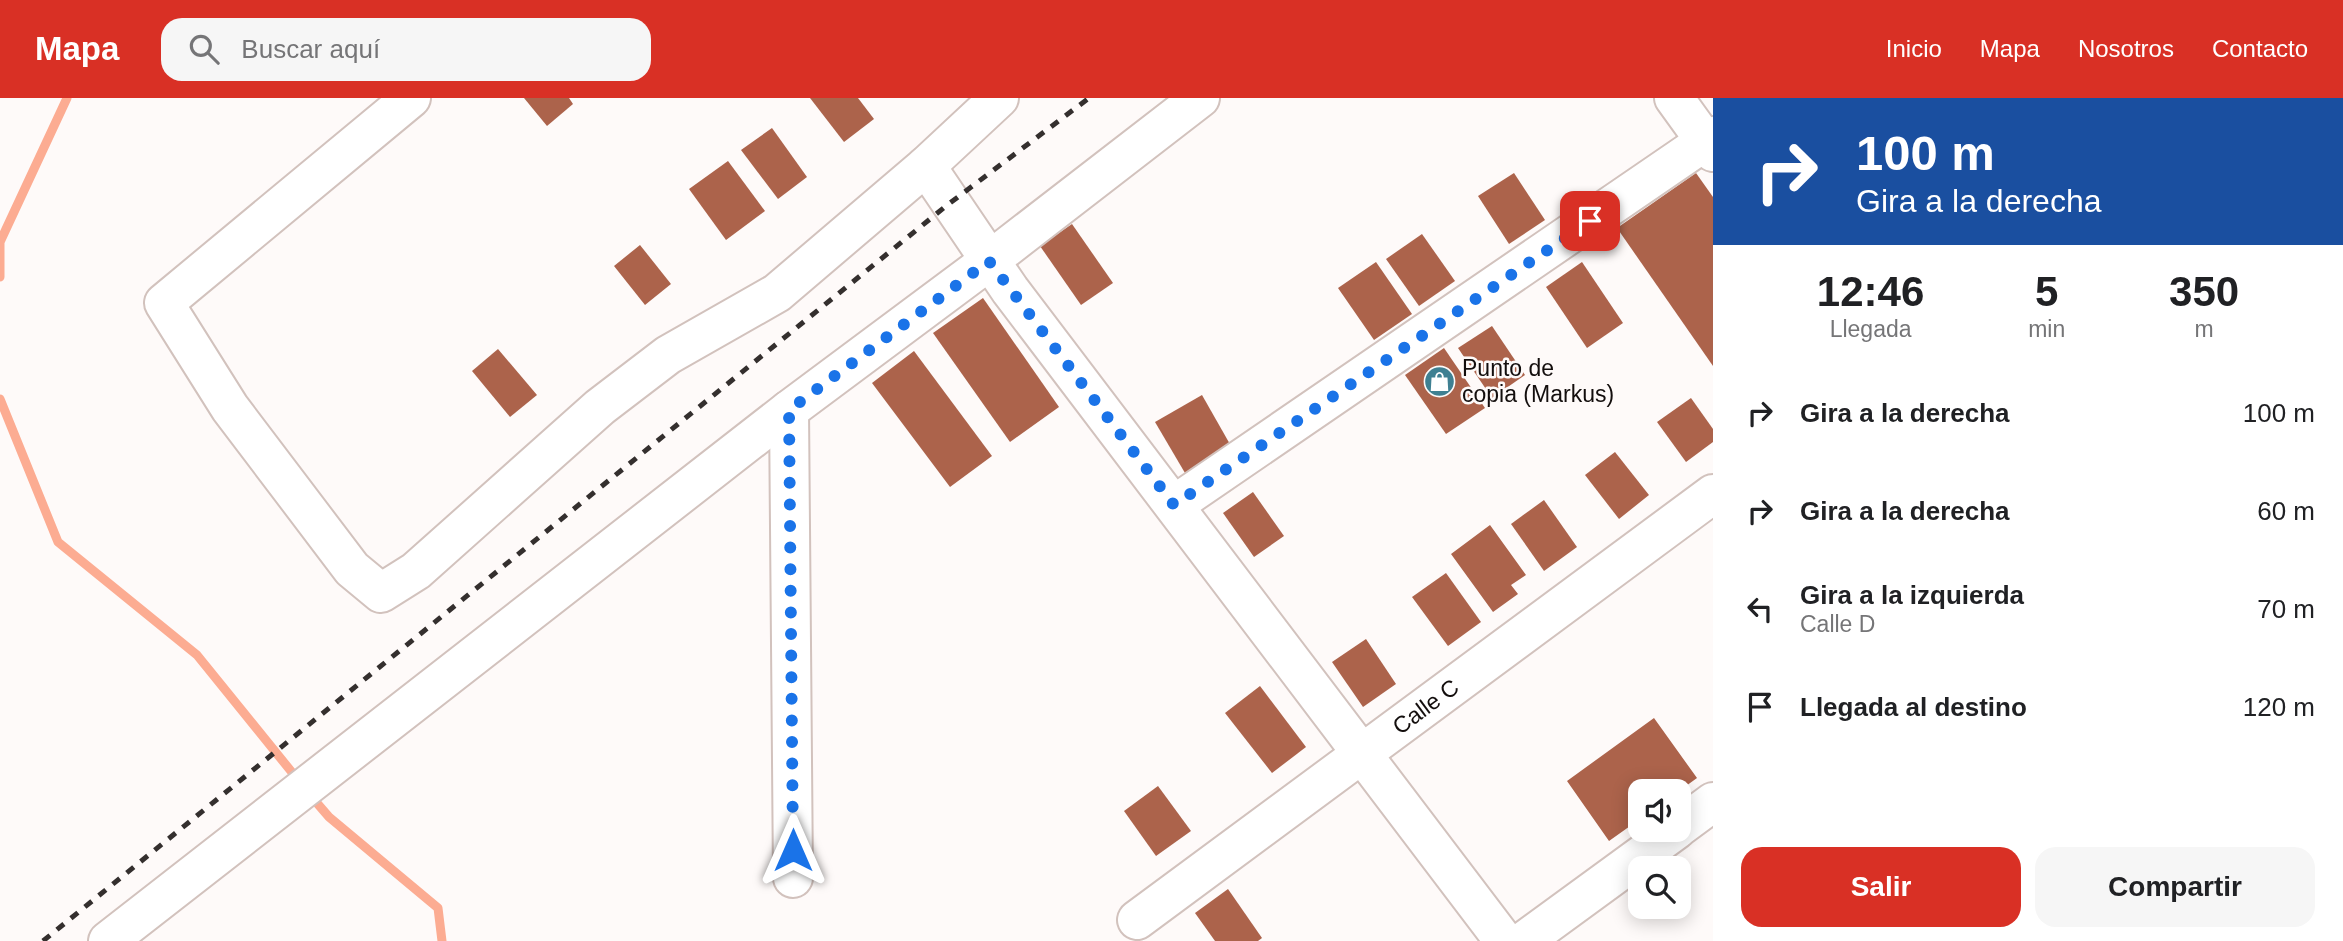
<!DOCTYPE html>
<html lang="es">
<meta charset="utf-8">
<style>
body{margin:0;font-family:Helvetica,sans-serif;background:#f6f6f6;color:#202124;height:100vh;display:flex;flex-direction:column;font-size:26px;white-space:nowrap}
*{box-sizing:border-box;margin:0}
p{font-size:23px;color:#757577}
.icon{flex:none;width:38px;height:38px;fill:none;stroke:currentColor;stroke-width:2;stroke-linecap:round;stroke-linejoin:round}
.map{position:relative;flex:1;overflow:hidden}
.sheet{display:flex;flex-direction:column;background:#fff;width:630px}
.sheet>*{flex:none}
.banner{background:#1a4fa0;color:#fff;overflow:hidden}
.fabs{position:absolute;left:1628px;top:681px;display:grid;gap:14px}
.fabs a{display:grid;place-items:center;width:63px;height:63px;border-radius:14px;background:#fff;box-shadow:0 4px 18px #0003;font-size:35px}
.pin{position:absolute;display:grid;place-items:center;width:60px;height:60px;color:#fff;margin:-30px;border-radius:14px;box-shadow:0 4px 10px #0006}
.me{position:absolute;width:77px;margin:-38px;rotate:0deg;stroke-linejoin:round;filter:drop-shadow(0 0 5px #0008)}
.turn{display:flex;align-items:center;gap:24px;height:147px;padding:0 28px;font-size:32px}
.turn .icon{width:91px;height:91px;stroke-width:2.5}
.turn b{display:block;font-size:49px;line-height:60px}
.eta{display:flex;justify-content:space-evenly;align-items:center;height:119px;text-align:center}
.eta b{font-size:42px;font-weight:600;line-height:49px}
.primary-button{display:flex;gap:14px;margin-top:auto;padding:14px 28px}
.primary-button a{flex:1;height:80px;border-radius:21px;background:#d93025;color:#fff;font-size:28px;font-weight:600;line-height:80px;text-align:center}
.primary-button a+a{background:#f6f6f6;color:#202124}
ul{padding:0;list-style:none}
li{display:flex;align-items:center;gap:21px;height:98px;padding:0 28px}
li div{flex:1}
li b{display:block;font-size:26px}
li em{font-style:normal}
header{display:flex;align-items:center;gap:42px;box-sizing:border-box;height:98px;padding:0 35px;background:#d93025;color:#fff}
header strong{font-size:33px}
nav{display:flex;gap:38px;margin-inline-start:auto;font-size:24px}
.search{width:490px;height:63px;background:#f6f6f6;display:flex;align-items:center;gap:18px;box-sizing:border-box;padding:0 24px;border-radius:21px;color:#757577;font-size:26px}
main{display:flex;flex:1;min-height:0}
.map>svg:first-child{display:block}
</style>
<header>
<strong>Mapa</strong>
<div class="search"><svg class="icon" aria-label="search" viewBox="0 0 24 24"><circle cx="10" cy="10" r="6"/><path d="M15 15l6 6"/></svg>Buscar aquí</div>
<nav><a>Inicio</a><a>Mapa</a><a>Nosotros</a><a>Contacto</a></nav>
</header>
<main>
<div class="map">
<svg width="1713" height="843" viewBox="0 0 1713 843">
<rect width="100%" height="100%" fill="#fefaf9"/>
<g fill="none" stroke-linecap="round" stroke-linejoin="round">
<g stroke="#fcac92" stroke-width="9">
<polyline points="0,179 0,144 67,0"/>
<polyline points="0,301 58,444 197,557 299,683"/>
<polyline points="310,697 329,719 438,810 442,843"/>
</g>
</g>
<g fill="#ac634b">
<polygon points="524,0 569,0 573,6 547,28"/>
<polygon points="810,0 858,0 874,21 844,44"/>
<polygon points="772,30 807,79 778,101 741,52"/>
<polygon points="728,63 765,113 726,142 689,91"/>
<polygon points="1514,75 1545,122 1509,146 1478,98"/>
<polygon points="1696,75 1713,99 1713,268 1617,130"/>
<polygon points="1072,126 1113,185 1081,207 1040,148"/>
<polygon points="1422,136 1455,183 1419,208 1386,161"/>
<polygon points="640,147 671,186 645,207 614,168"/>
<polygon points="1376,164 1412,216 1374,242 1338,190"/>
<polygon points="1582,164 1623,225 1587,250 1546,189"/>
<polygon points="983,200 1059,309 1010,344 933,235"/>
<polygon points="1492,228 1525,277 1492,300 1458,250"/>
<polygon points="1444,250 1485,310 1446,336 1405,277"/>
<polygon points="498,251 537,297 510,319 472,273"/>
<polygon points="914,253 992,358 950,389 872,285"/>
<polygon points="1202,297 1231,348 1185,375 1155,324"/>
<polygon points="1691,300 1713,331 1713,344 1686,364 1657,324"/>
<polygon points="1615,354 1649,397 1619,421 1585,377"/>
<polygon points="1253,394 1284,438 1254,459 1223,415"/>
<polygon points="1544,402 1577,449 1544,473 1511,426"/>
<polygon points="1490,427 1526,477 1511,487 1518,496 1493,514 1451,456"/>
<polygon points="1446,475 1481,524 1448,548 1412,499"/>
<polygon points="1366,541 1396,586 1363,609 1332,564"/>
<polygon points="1260,588 1306,649 1272,675 1225,615"/>
<polygon points="1654,620 1697,680 1679,693 1640,693 1640,721 1609,743 1567,683"/>
<polygon points="1158,688 1191,733 1156,758 1124,713"/>
<polygon points="1228,791 1262,840 1258,843 1215,843 1195,815"/>
</g>
<g fill="none" stroke-linecap="round" stroke-linejoin="round">
<defs>
<g id="minor">
<polyline points="411,0 164,205 230,310 352,471 381,495 416,473 600,309 668,257 777,195 926,68 999,0"/>
<polyline points="926,68 1010,192 1504,843"/>
<polyline points="789,312 793,780"/>
<polyline points="1174,407 1713,38"/>
<polyline points="1678,730 1713,704"/>
<path id="s1" d="M1137,822L1713,396"/>
<polyline points="1524,843 1676,732"/>
</g>
<g id="major">
<polyline points="1674,0 1713,54"/>
<polyline points="108,843 789,312 989,163 1200,0"/>
</g>
</defs>
<use href="#minor" stroke="#d2c2bd" stroke-width="42"/>
<use href="#major" stroke="#d2c2bd" stroke-width="42"/>
<use href="#minor" stroke="#fff" stroke-width="38"/>
<use href="#major" stroke="#fff" stroke-width="38"/>
<polyline stroke="#342f2e" stroke-width="5" stroke-dasharray="9 9" stroke-linecap="butt" points="43,843 946,108 1089,0"/>
</g>
<g fill="none" stroke-linecap="round" stroke-linejoin="round">
<polyline stroke="#1a73e8" stroke-width="12" stroke-dasharray="0 21.6" points="793,752 789,312 989,163 1174,407 1590,123"/>
</g>
<defs>
<symbol id="shop-disc" viewBox="-11 -11 22 22"><circle r="9.5" fill="#3f8092" stroke="#fefaf9"/><path d="M-5-2.5h2.3a2.7 3.5 0 0 1 5.4 0H5L5.5 6h-11ZM-1.5-2.5h3a1.5 2.3 0 0 0-3 0Z" fill="#fff"/></symbol>
</defs>
<g fill-rule="evenodd">
<use href="#shop-disc" x="1422" y="266" width="35" height="35"/>
</g>
<g text-anchor="middle" stroke-width="5" stroke-linejoin="round" paint-order="stroke">
<g font-size="23" fill="#130e0d" stroke="#fefaf9" text-anchor="start">
<text x="1462" y="278">Punto de<tspan x="1462" dy="26">copia (Markus)</tspan></text>
</g>
<g font-size="23" fill="#130e0d" stroke="#fefaf9">
<text dy="8" stroke="none"><textPath href="#s1" startOffset="359">Calle C</textPath></text>
</g>
</g>
</svg>
<div class="fabs">
<a><svg class="icon" aria-label="sound" viewBox="0 0 24 24"><path d="M4 9h4l5-4v14l-5-4H4zM17 9q2 3 0 6"/></svg></a>
<a><svg class="icon" aria-label="search" viewBox="0 0 24 24"><circle cx="10" cy="10" r="6"/><path d="M15 15l6 6"/></svg></a>
</div>
<div class="pin" style="left:1590px;top:123px;background:#d93025"><svg class="icon" aria-label="arrive" viewBox="0 0 24 24"><path d="M6 21V4h12l-3 4 3 4H6"/></svg></div>
<svg class="me" style="left:793px;top:752px" viewBox="-20 -20 40 40"><path d="M0-17L14 15 0 8-14 15z" fill="#1a73e8" stroke="#fff" stroke-width="4"/></svg>
</div>
<section class="sheet">
<div class="banner">
<div class="turn"><svg class="icon" aria-label="right" viewBox="0 0 24 24"><path d="M7 20v-9h11M14 6l5 5-5 5"/></svg><div><b>100 m</b>Gira a la derecha</div></div>
</div>
<div class="eta">
<div><b>12:46</b><p>Llegada</p></div>
<div><b>5</b><p>min</p></div>
<div><b>350</b><p>m</p></div>
</div>
<ul>
<li><svg class="icon" aria-label="right" viewBox="0 0 24 24"><path d="M7 20v-9h11M14 6l5 5-5 5"/></svg><div><b>Gira a la derecha</b></div><em>100 m</em></li>
<li><svg class="icon" aria-label="right" viewBox="0 0 24 24"><path d="M7 20v-9h11M14 6l5 5-5 5"/></svg><div><b>Gira a la derecha</b></div><em>60 m</em></li>
<li><svg class="icon" aria-label="left" viewBox="0 0 24 24"><path d="M17 20v-9H6M10 6l-5 5 5 5"/></svg><div><b>Gira a la izquierda</b><p>Calle D</p></div><em>70 m</em></li>
<li><svg class="icon" aria-label="arrive" viewBox="0 0 24 24"><path d="M6 21V4h12l-3 4 3 4H6"/></svg><div><b>Llegada al destino</b></div><em>120 m</em></li>
</ul>
<div class="primary-button"><a>Salir</a><a>Compartir</a></div>
</section>
</main>
